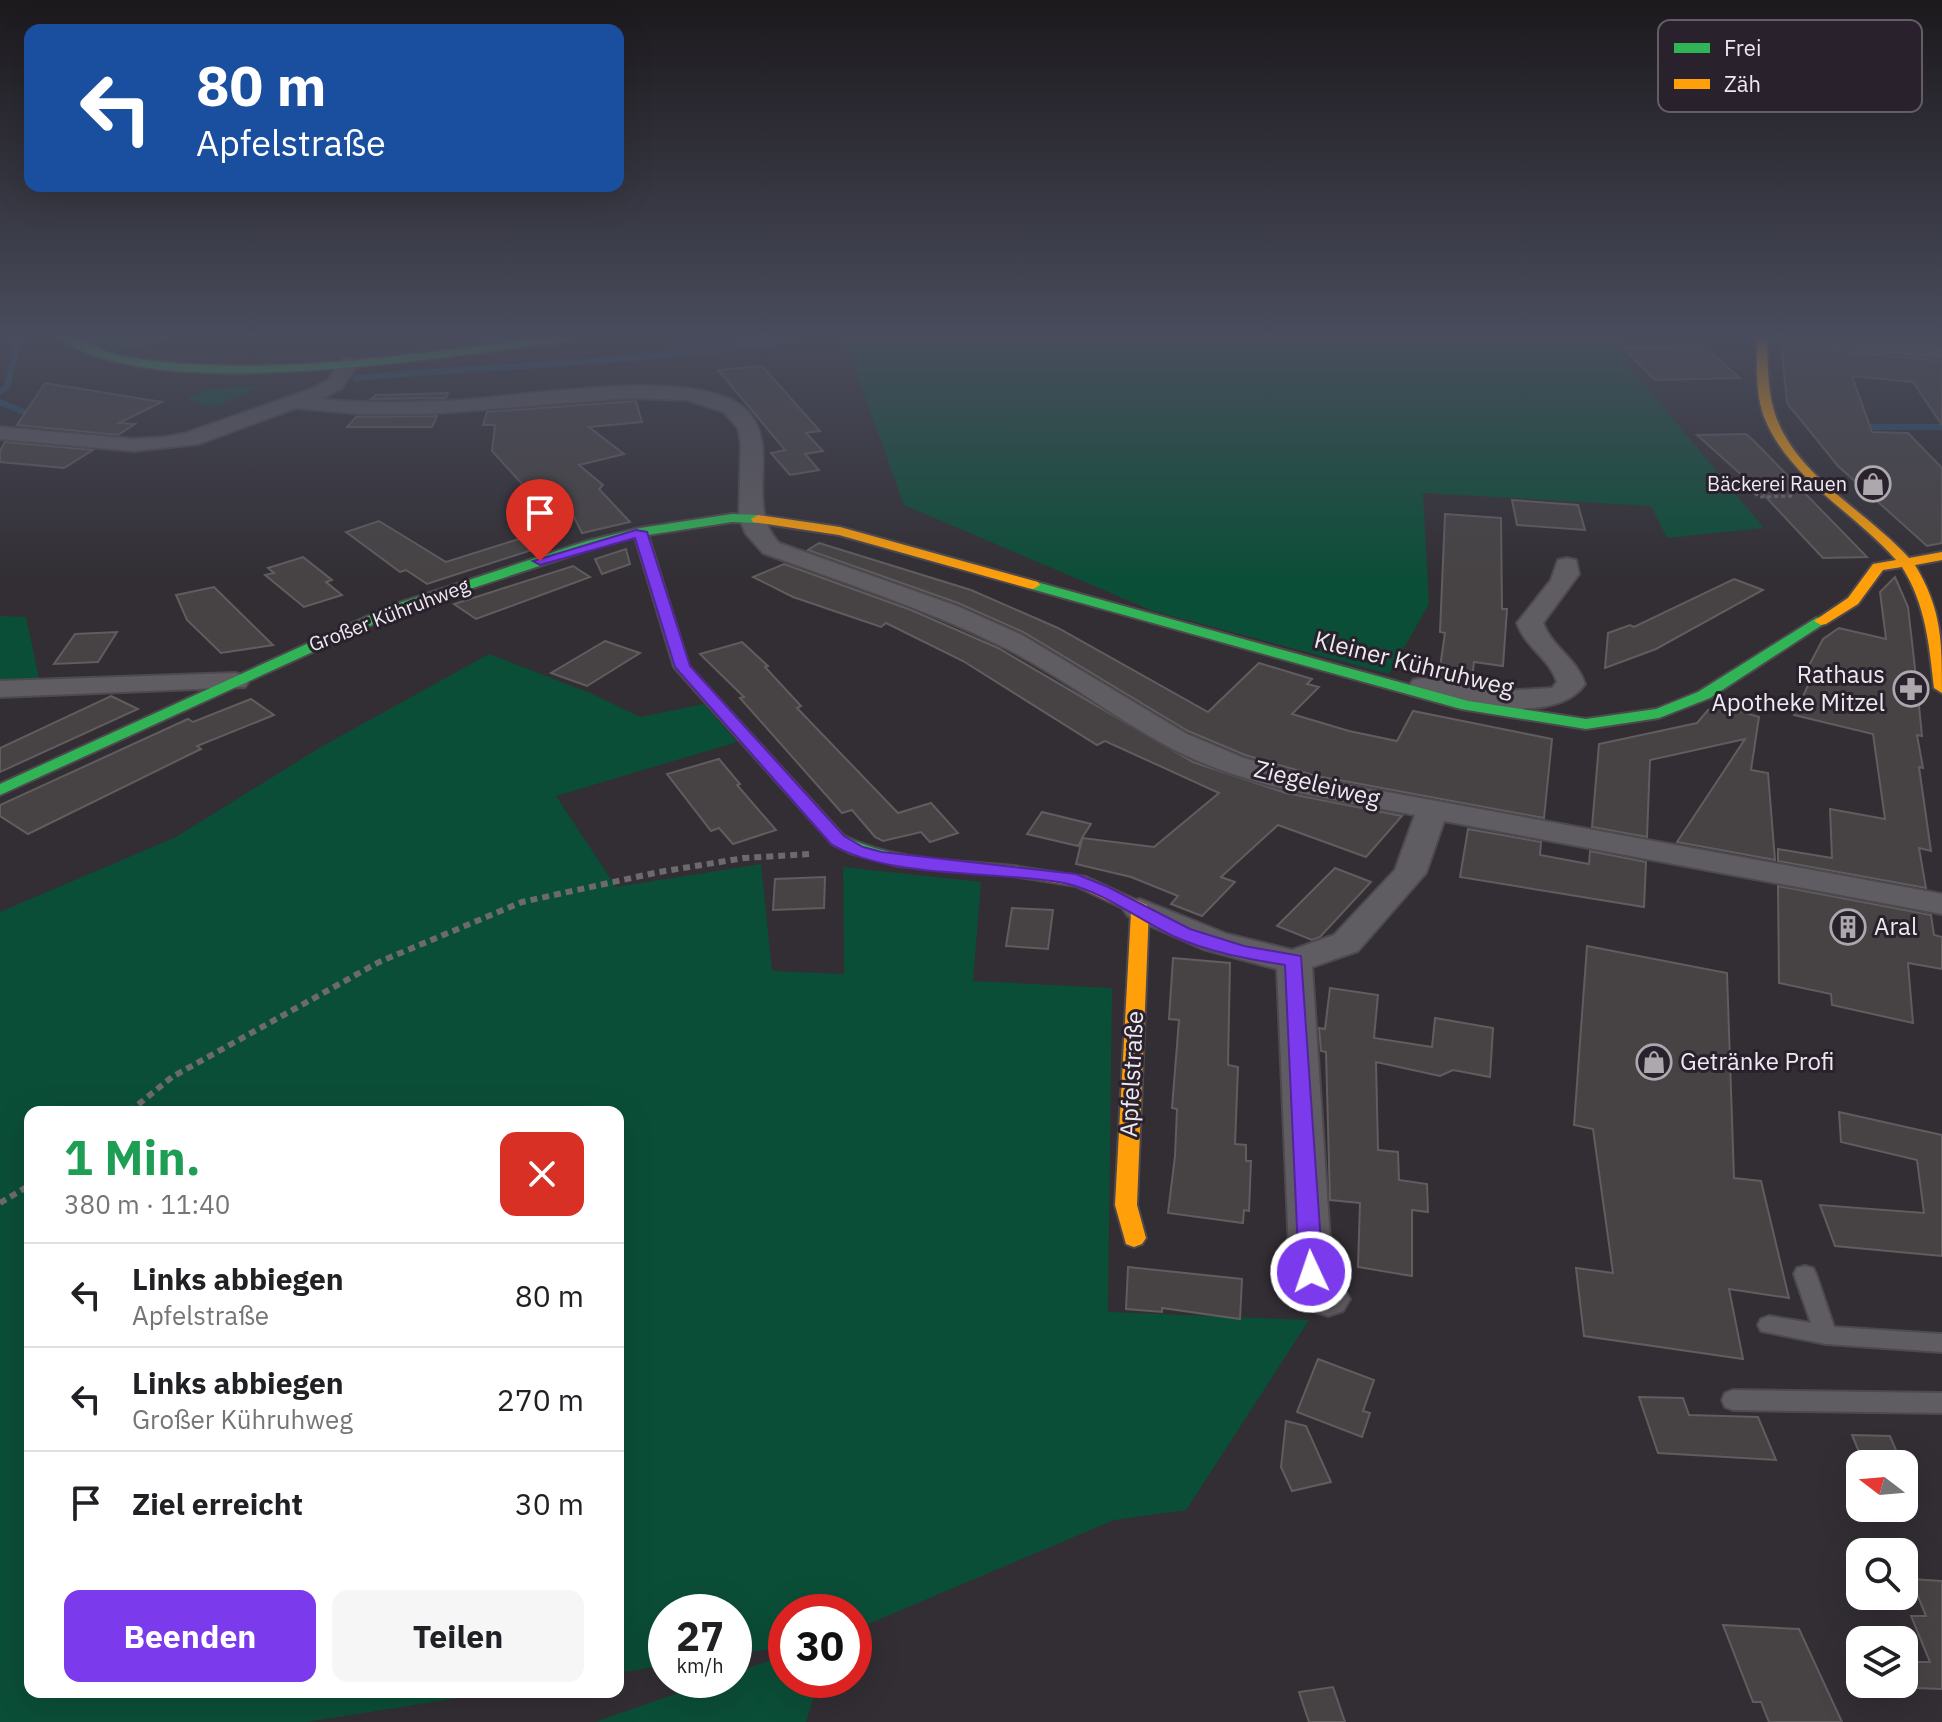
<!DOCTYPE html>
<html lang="de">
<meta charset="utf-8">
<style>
body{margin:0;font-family:"IBM Plex Sans",sans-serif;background:#f6f6f6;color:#202124;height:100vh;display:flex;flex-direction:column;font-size:30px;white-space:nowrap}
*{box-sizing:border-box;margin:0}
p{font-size:26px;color:#757577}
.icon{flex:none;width:44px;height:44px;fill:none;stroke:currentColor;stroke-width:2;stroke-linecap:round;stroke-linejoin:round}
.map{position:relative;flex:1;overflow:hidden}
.drawer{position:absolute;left:24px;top:1106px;width:600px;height:592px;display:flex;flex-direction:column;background:#fff;border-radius:16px;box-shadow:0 8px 32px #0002}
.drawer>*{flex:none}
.guide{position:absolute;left:24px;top:24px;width:600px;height:168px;border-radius:16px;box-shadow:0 8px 32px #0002;background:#1a4fa0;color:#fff;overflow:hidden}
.needle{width:52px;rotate:286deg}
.controls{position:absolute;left:1846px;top:1450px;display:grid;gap:16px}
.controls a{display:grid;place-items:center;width:72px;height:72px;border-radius:16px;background:#fff;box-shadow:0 8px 32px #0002;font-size:40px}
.speed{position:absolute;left:648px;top:1594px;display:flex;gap:16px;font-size:40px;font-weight:700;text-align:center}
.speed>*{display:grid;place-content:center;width:104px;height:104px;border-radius:50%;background:#fff;box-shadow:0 8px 32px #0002;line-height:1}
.speed small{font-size:20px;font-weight:400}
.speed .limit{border:12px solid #d22;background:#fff;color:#111}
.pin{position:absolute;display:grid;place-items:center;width:68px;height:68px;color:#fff;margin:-82px -34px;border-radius:50% 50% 50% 0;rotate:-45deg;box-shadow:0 0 8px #0007}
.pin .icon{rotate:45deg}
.me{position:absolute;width:88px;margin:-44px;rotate:357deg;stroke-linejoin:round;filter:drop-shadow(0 0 6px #0008)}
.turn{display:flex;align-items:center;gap:28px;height:168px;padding:0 40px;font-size:36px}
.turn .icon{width:104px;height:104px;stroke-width:2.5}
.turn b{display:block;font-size:56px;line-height:68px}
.round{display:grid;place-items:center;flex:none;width:84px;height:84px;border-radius:16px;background:#f6f6f6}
.overview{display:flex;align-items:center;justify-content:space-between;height:136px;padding:0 40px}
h1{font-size:48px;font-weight:700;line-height:60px;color:#1e9e55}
.button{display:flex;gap:16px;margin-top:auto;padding:16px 40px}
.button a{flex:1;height:92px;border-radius:16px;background:#7c3aed;color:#fff;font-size:32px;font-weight:700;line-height:92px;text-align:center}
.button a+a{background:#f6f6f6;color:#202124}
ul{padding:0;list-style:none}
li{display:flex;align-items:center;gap:24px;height:104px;padding:0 40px;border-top:2px solid #e0e0e0}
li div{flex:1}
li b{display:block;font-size:30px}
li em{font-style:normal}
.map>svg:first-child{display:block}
</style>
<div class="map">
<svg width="1942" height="1722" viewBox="0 0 1942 1722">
<rect width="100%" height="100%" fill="#322e34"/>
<g fill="#0b4e37">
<path d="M72,338H168C134,351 105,356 72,338Z"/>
<polygon points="838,338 1621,338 1628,365 1764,528 1667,538 1651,506 1423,493 1429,604 1389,674 1153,611 904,505 850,355"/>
<polygon points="254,386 256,389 214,407 186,399 208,389"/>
<polygon points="0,616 26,617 39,678 0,680"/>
<polygon points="489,654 590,693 640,717 704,704 737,742 556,796 616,887 761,864 772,971 844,974 843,867 981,882 973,981 1112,988 1108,1312 1309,1320 1186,1510 1114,1520 854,1630 854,1612 786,1612 786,1646 734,1655 734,1612 666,1612 666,1665 618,1673 618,1112 30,1112 30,1692 496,1692 306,1722 0,1722 0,912 176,837 321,747"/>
<polygon points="786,1655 786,1680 819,1680 806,1722 595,1722 715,1680 734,1680 734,1673"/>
</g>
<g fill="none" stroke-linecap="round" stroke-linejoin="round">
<g stroke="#245169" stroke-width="6">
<path d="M356,378C504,365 651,362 798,338"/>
<polyline points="0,392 7,387 19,338"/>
<polyline points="0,402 34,416"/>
<polyline points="1859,427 1942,427"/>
</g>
</g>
<g fill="#474344" stroke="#615c5e" stroke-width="2">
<polygon points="1781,342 1793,347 1942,361 1942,425 1913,382 1852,376 1872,432 1908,433 1942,468 1942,543 1927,546 1838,466 1787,403"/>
<polygon points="1704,346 1740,378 1655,380 1623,348"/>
<polygon points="762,366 820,431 806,433 823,451 805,454 819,470 790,475 771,453 785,450 718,370"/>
<polygon points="45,383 162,402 119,423 135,424 118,435 17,425"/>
<polygon points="448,393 446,398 371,399 376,395"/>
<polygon points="636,401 642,422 589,427 624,454 579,465 603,485 599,489 630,522 582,533 560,489 533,496 492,451 495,425 483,425 487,412"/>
<polygon points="437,416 432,427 347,427 356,417"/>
<polygon points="1746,434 1754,441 1867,557 1823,558 1764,495 1697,435"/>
<polygon points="5,442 93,450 64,468 0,462 0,451"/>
<polygon points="1512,500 1578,505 1585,530 1517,525"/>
<polygon points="1445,514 1501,518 1502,609 1507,609 1503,666 1474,662 1472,678 1439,674 1445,633 1440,632"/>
<polygon points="379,521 446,562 522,538 536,548 544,546 427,584 406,570 400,572 346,532"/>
<polygon points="819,543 971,590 1058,628 1208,712 1259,663 1312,679 1307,684 1319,687 1292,714 1349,731 1397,741 1413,711 1552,739 1544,818 1317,776 1245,755 1188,731 1023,632 958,603 808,550"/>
<polygon points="626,549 630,564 602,574 595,559"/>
<polygon points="303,557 332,580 326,582 342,595 304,607 265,575 274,573 268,568"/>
<polygon points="784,564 911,610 998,648 1193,762 1286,793 1402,816 1366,857 1278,825 1221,877 1235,882 1202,916 1171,904 1178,896 1131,877 1076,864 1082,839 1078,846 1027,834 1042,812 1091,824 1082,838 1154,847 1219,793 1105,741 1097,745 963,661 886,623 881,627 793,597 753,577"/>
<polygon points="573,566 590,577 476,619 454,604"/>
<polygon points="1895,577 1908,607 1917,686 1922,736 1917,735 1923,768 1919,767 1931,851 1919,848 1926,888 1778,861 1778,849 1832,858 1830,809 1885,819 1873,734 1794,715 1813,675 1805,673 1823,639 1839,628 1886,639 1880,592"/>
<polygon points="1734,579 1763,590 1656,649 1605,668 1608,633 1630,625 1634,627"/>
<polygon points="214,587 273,645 221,653 187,620 176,595"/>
<polygon points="117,632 98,662 54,664 75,634"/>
<polygon points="605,641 640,653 587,686 551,673"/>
<polygon points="742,642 768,666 765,667 801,706 797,708 898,813 931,803 958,833 930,842 921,832 883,841 875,837 852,810 842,813 740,698 744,697 700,654"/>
<polygon points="111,696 138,709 0,772 0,748"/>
<polygon points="251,699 274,715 197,746 201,749 28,834 0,816 0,805 188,719 193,722"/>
<polygon points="1720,705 1759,717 1751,770 1768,773 1775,860 1677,842 1745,739 1650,760 1647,837 1592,827 1599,744 1697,723 1708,710"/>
<polygon points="719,759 740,784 737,785 776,830 733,844 719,828 711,831 667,774"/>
<polygon points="1468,829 1541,842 1540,855 1589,864 1590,851 1646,862 1644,907 1460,877"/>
<polygon points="1335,868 1371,882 1320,937 1312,940 1277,926"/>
<polygon points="825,877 824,908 773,910 775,879"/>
<polygon points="1778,886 1931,915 1934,935 1942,937 1942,969 1908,963 1913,1023 1832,1005 1831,994 1779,983"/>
<polygon points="1012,908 1053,910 1048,949 1006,946"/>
<polygon points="1587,946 1727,973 1734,1178 1761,1181 1789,1298 1729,1289 1743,1359 1584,1336 1576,1268 1613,1273 1593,1129 1574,1125"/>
<polygon points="1173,958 1230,963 1228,1065 1238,1067 1235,1144 1246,1145 1246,1161 1251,1161 1249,1211 1244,1210 1243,1223 1168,1213 1175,1156 1177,1109 1172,1108 1179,1020 1169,1019"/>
<polygon points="1330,988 1378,995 1374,1038 1432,1047 1435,1018 1493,1028 1490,1077 1453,1070 1440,1076 1376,1062 1378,1150 1398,1152 1399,1180 1427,1184 1428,1212 1412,1210 1412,1276 1358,1267 1360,1203 1330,1200 1326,1052 1321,1051 1319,1028 1325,1029"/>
<polygon points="1839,1112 1942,1135 1942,1256 1835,1246 1820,1205 1924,1213 1917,1160 1841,1142"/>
<polygon points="1128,1267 1242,1279 1240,1319 1162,1308 1162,1312 1126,1309"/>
<polygon points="1318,1359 1374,1380 1363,1411 1370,1413 1362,1437 1297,1412"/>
<polygon points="1639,1397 1683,1398 1689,1415 1758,1417 1776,1460 1658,1453"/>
<polygon points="1286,1421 1306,1426 1331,1482 1292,1491 1281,1467"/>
<polygon points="1852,1435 1890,1436 1902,1464 1864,1464"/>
<polygon points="1911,1579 1942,1581 1942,1689 1914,1688 1904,1662 1930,1662 1911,1616 1926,1616"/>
<polygon points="1723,1625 1799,1629 1842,1722 1769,1722 1761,1702 1753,1702"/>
<polygon points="1333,1687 1345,1722 1309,1722 1299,1692"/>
</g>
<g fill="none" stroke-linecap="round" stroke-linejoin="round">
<defs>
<g id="lane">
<polygon points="1805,1266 1813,1268 1816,1274 1834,1327 1942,1334 1942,1352 1826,1344 1761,1331 1758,1325 1761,1319 1769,1316 1811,1323 1794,1274 1797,1268"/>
<polygon points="1733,1390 1942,1393 1942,1413 1733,1410 1725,1407 1722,1400 1725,1393"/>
</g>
<g id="street">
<polygon points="1784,338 1848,338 1942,346 1942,358 1793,344"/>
<path d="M348,358L358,364L342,388L321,399C367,404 415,403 461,400C524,396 697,366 744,408C784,444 742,504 779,543L957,606L1022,635L1187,734L1244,758L1316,779L1942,894V914L1444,821L1426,873L1358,951L1312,967L1332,1270L1350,1299L1343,1311L1328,1316L1313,1311L1290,1272L1277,969L1203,949L1128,916L1123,909L1128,902L1140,899L1227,934L1292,950L1334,935L1395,870L1415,815C1331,800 1241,786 1165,745C1109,714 1057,673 999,645C923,608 842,582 763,553L746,534L739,518L741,444L738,428L724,412L687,400L629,398L426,414H360L296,408L198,444L134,451L0,439V427L134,439L165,437L186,433L311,389L328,380L341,360Z"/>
<path d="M1567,558L1576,560L1579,574L1543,623C1552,647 1577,659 1585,684C1555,727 1457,703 1413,692L1409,686L1413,680L1423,678L1503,691L1552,688L1557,682C1550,659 1525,647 1517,623L1551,580L1558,560Z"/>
<polygon points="235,673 245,675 249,681 245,687 0,697 0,681"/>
</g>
<g id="fast">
<path d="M60,338C81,336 97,350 117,355C147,361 177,364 207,365C320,370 435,351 546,338H573L568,341C454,355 151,407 60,338Z"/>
<path d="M732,514L758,515L765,519L758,523L732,522L648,535L689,666L844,836C897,862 956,860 1013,866L1019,867L1022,871L1019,875L899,866L850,853L832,844L674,667L635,537L597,547L400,612L0,795V784L390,606L587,541L640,528Z"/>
<polygon points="1033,581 1468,701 1586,719 1656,709 1698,692 1816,618 1821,617 1828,621 1710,698 1659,718 1586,729 1461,709 1028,588 1028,582"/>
</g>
<g id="slow">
<path d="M1757,338H1767C1768,361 1767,384 1773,407C1790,473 1866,510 1909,558L1942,552V560L1915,565C1942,610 1942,641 1942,693L1934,688C1929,645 1926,605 1902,567L1883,570L1858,604L1826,624L1821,625L1814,621L1848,598L1873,564L1896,560C1854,512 1789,479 1764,417C1755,393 1757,364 1757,338Z"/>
<polygon points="758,515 840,527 1038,582 1040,585 1033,589 1028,588 839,535 753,522 751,519"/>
<polygon points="1013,866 1086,877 1147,905 1149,909 1137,1205 1146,1238 1142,1244 1134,1247 1126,1244 1115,1205 1131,912 1076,886 1007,875 1004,871 1007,867"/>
</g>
</defs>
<use href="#lane" stroke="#4d494e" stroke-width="4"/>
<use href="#street" stroke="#4d494e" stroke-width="4"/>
<use href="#fast" stroke="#4d494e" stroke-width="4"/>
<use href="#slow" stroke="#4d494e" stroke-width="4"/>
<polyline stroke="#6d6a6e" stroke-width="3" stroke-dasharray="4 3" stroke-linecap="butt" points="1745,483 1759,497 1794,496"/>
<g stroke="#6d6a6e" stroke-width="6" stroke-dasharray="7 5" stroke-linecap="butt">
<polyline points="129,1112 172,1077 379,962 522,902 659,872 744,858 809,854"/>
<polyline points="0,1203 30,1185"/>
</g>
<use href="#lane" fill="#605d62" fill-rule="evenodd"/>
<use href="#street" fill="#605d62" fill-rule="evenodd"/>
<use href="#fast" fill="#30b455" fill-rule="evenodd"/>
<use href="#slow" fill="#ff9f0a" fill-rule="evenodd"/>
</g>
<linearGradient id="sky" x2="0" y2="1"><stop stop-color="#1c191d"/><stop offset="0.58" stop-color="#494c5c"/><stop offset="1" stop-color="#494c5c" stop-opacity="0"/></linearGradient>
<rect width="1942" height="579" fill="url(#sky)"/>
<path fill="#7c3aed" stroke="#51269a" stroke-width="2" d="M636,530L647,532L690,666L844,836L863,847L882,852L1076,874L1108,887L1190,929L1244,946L1301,956L1323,1272L1320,1279H1303L1299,1272L1285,965C1247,959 1208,952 1173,936C1138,919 1102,891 1064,883C994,870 892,880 831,844L675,667L635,538L540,565L533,561Z"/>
<defs>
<symbol id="shop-ring" viewBox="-11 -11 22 22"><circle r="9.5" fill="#29212c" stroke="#aca8ae" stroke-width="1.5"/><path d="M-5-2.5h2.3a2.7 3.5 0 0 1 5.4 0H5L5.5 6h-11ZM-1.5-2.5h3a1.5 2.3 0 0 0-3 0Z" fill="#aca8ae"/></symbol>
<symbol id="pharmacy-ring" viewBox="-11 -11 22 22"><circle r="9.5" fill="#29212c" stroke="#aca8ae" stroke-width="1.5"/><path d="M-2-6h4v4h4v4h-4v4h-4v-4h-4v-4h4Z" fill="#aca8ae"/></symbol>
<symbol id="building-ring" viewBox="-11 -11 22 22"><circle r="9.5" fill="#29212c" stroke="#aca8ae" stroke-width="1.5"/><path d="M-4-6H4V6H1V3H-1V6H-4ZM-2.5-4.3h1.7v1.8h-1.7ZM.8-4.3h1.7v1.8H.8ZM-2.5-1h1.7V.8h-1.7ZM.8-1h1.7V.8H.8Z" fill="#aca8ae"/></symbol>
</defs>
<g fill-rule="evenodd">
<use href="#shop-ring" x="1853" y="464" width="40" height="40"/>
<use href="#pharmacy-ring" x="1891" y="669" width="40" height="40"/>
<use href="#building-ring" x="1828" y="907" width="40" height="40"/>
<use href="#shop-ring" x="1634" y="1042" width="40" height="40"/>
</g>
<g text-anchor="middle" stroke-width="6" stroke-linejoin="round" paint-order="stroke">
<g font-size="20" fill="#eee9f0" stroke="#29212c" text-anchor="end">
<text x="1847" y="491">Bäckerei Rauen</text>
</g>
<g font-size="20" fill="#eee9f0" stroke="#29212c">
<text transform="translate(389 615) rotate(-21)" y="7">Großer Kühruhweg</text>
</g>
<g font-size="24" fill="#eee9f0" stroke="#29212c">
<text transform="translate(1414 664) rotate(14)" y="8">Kleiner Kühruhweg</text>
<text transform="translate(1317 784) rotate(14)" y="8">Ziegeleiweg</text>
<text transform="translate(1132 1074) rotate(-87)" y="8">Apfelstraße</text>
</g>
<g font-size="24" fill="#eee9f0" stroke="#29212c" text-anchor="start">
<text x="1885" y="683" text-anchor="end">Rathaus<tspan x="1885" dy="28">Apotheke Mitzel</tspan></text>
<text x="1874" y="935">Aral</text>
<text x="1680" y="1070">Getränke Profi</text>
</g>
</g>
<rect x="1658" y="20" width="264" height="92" rx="12" fill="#29212c" stroke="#645d67" stroke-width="2"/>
<rect x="1674" y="43" width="36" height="10" fill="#30b455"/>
<rect x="1674" y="79" width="36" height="10" fill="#ff9f0a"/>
<g font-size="22" fill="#eee9f0">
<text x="1724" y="56">Frei</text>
<text x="1724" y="92">Zäh</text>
</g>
</svg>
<div class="controls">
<a><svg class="needle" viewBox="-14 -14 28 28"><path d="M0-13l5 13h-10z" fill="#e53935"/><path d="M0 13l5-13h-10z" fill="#757577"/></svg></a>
<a><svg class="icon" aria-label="search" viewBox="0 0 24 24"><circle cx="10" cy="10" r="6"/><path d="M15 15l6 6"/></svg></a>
<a><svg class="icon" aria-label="layers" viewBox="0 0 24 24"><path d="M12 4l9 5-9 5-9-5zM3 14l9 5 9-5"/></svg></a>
</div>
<div class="speed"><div>27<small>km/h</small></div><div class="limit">30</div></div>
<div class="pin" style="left:540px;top:561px;background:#d93025"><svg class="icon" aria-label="arrive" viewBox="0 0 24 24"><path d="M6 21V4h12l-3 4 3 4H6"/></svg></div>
<svg class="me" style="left:1311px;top:1272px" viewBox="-20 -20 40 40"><circle r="17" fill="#7c3aed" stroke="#fff" stroke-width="3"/><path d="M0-11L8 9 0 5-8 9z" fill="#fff"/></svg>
<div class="guide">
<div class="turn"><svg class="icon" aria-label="left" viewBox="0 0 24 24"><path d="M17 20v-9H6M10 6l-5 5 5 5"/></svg><div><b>80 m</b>Apfelstraße</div></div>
</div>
<section class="drawer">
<div class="overview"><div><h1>1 Min.</h1><p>380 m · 11:40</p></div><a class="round" style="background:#d93025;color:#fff"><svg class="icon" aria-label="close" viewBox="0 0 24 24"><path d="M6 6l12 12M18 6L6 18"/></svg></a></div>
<ul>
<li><svg class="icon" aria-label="left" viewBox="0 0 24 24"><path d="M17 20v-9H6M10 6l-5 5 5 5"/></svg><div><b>Links abbiegen</b><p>Apfelstraße</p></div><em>80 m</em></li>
<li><svg class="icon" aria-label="left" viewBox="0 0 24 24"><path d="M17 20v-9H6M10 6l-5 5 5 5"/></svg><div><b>Links abbiegen</b><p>Großer Kühruhweg</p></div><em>270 m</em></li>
<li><svg class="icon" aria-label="arrive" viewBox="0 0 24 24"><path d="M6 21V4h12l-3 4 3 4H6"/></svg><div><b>Ziel erreicht</b></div><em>30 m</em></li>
</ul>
<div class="button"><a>Beenden</a><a>Teilen</a></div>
</section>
</div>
